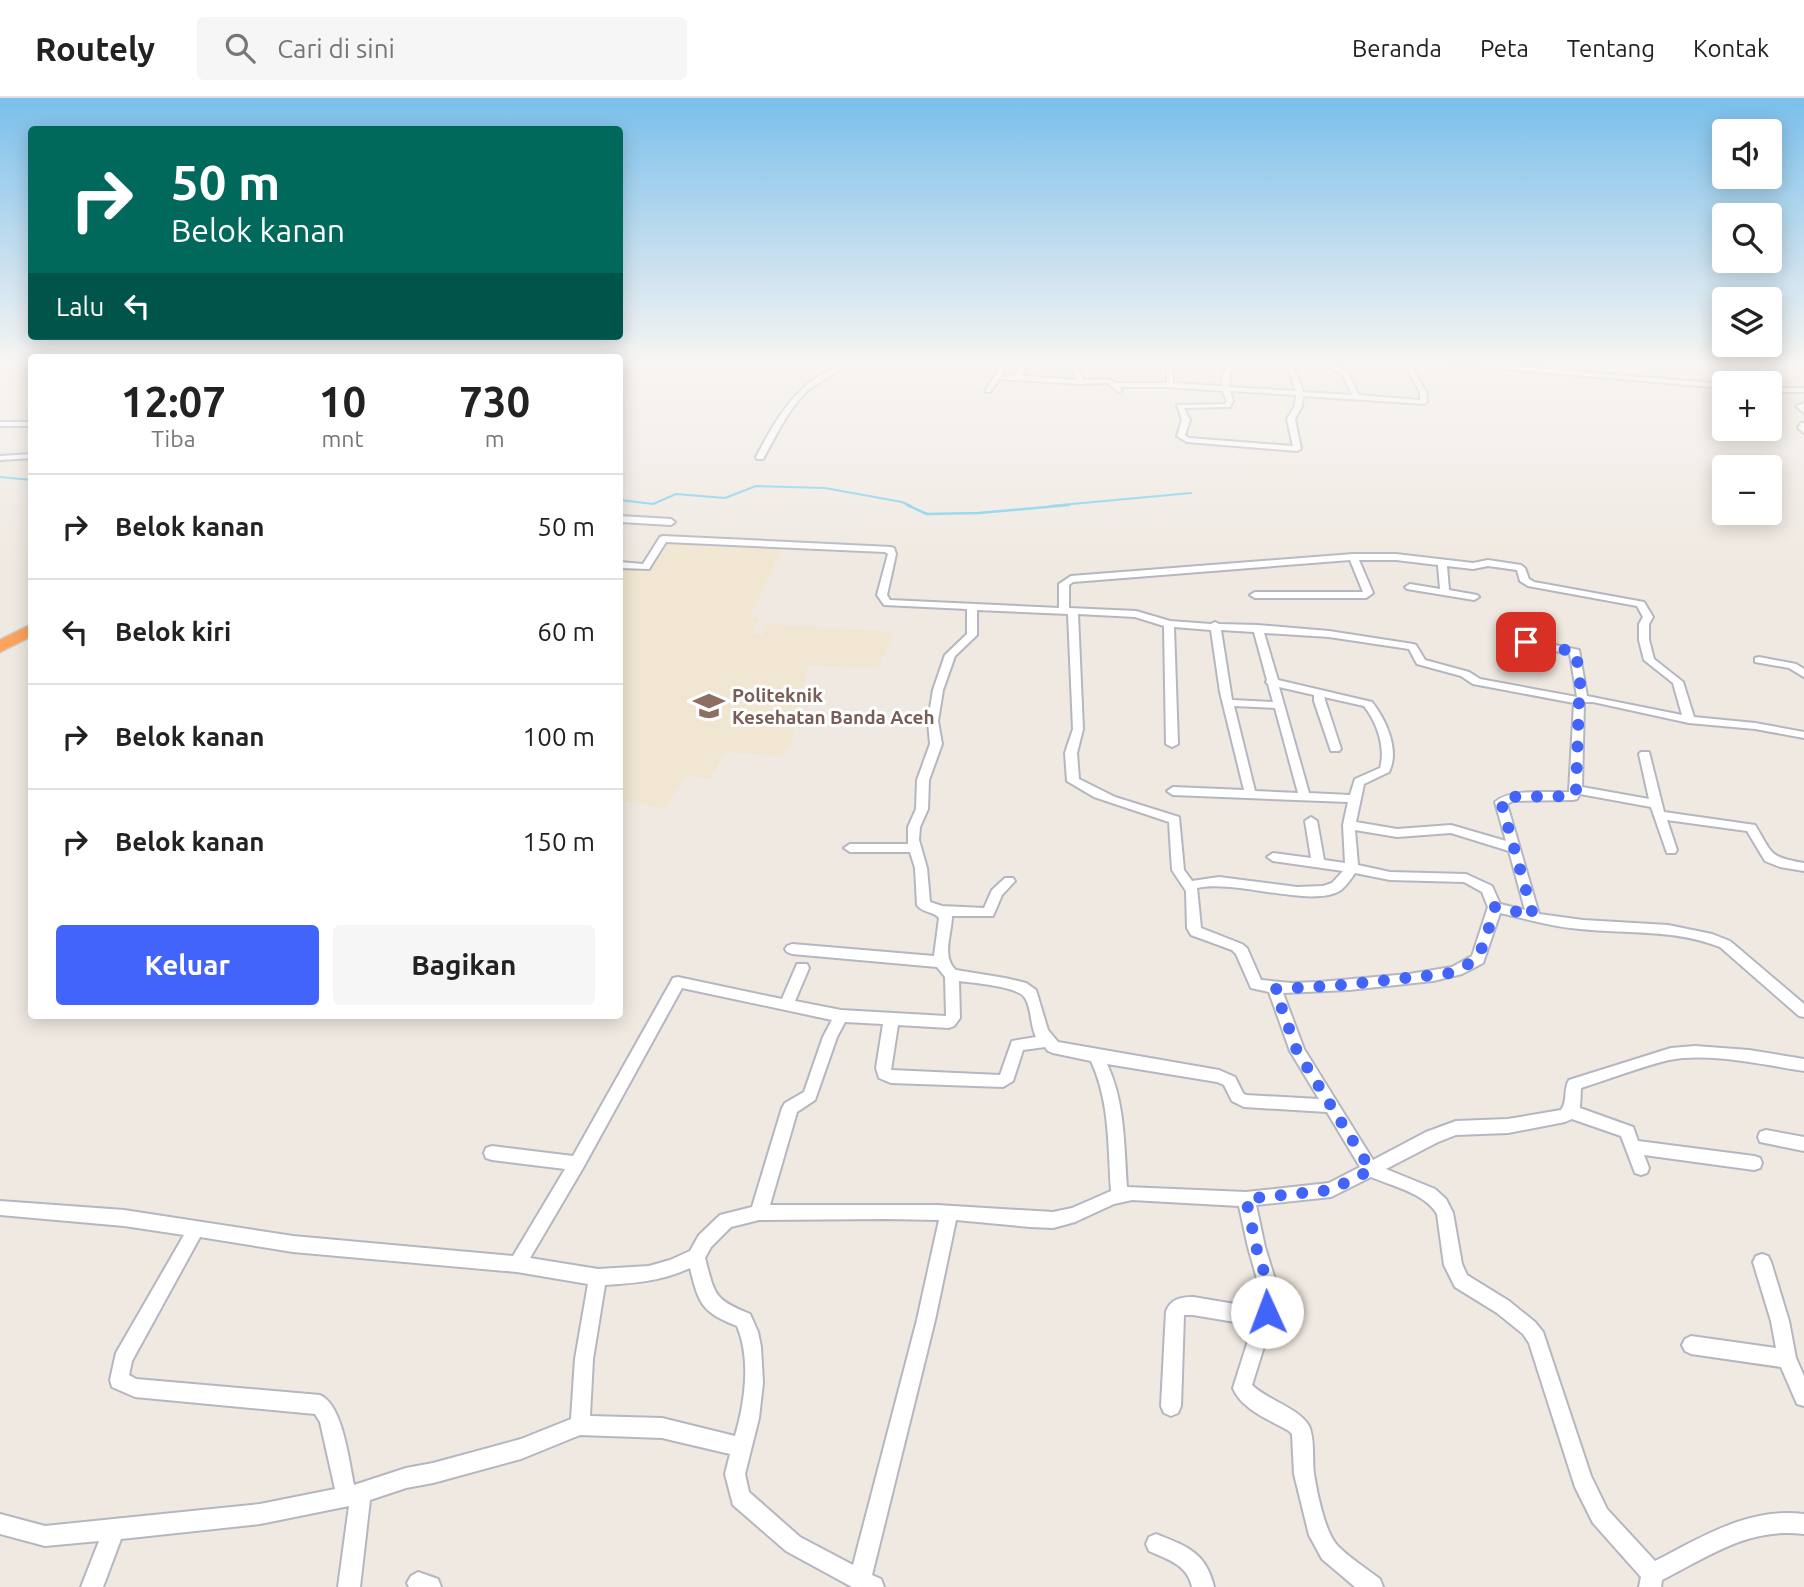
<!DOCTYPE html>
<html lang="id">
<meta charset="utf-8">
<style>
body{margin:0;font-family:Ubuntu,sans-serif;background:#f6f6f6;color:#222;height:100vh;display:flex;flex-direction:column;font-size:26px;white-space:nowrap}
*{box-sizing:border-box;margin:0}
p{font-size:23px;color:#767676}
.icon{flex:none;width:38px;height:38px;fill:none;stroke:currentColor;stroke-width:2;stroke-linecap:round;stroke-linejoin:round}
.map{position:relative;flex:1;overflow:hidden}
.drawer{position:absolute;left:28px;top:256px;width:595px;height:665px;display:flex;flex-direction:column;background:#fff;border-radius:7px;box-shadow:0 4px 18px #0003}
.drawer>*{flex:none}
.banner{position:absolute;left:28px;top:28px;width:595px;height:214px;border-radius:7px;box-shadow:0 4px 18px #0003;background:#00695c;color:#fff;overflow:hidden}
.controls{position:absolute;left:1712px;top:21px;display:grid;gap:14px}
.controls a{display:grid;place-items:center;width:70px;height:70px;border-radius:7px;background:#fff;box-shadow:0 4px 18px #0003;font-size:35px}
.pin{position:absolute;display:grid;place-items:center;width:60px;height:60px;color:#fff;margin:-30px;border-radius:14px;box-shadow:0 4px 10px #0006}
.me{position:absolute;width:77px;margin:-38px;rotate:358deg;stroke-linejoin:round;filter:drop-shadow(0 0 5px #0008)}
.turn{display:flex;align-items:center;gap:24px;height:147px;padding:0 28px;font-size:32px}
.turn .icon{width:91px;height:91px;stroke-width:2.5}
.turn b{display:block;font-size:49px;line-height:60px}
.then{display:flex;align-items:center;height:66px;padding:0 28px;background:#0003;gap:14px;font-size:26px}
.eta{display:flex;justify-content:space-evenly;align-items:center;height:119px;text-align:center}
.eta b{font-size:42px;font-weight:700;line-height:49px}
.primary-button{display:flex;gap:14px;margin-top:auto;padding:14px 28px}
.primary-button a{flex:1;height:80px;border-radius:7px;background:#4264fb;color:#fff;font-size:28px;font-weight:700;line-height:80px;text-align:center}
.primary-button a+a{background:#f6f6f6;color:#222}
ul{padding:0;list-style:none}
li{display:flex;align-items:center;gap:21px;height:105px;padding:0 28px;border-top:2px solid #e0e0e0}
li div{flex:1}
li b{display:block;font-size:26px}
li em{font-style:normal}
header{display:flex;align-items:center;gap:42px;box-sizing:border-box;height:98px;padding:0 35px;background:#fff;border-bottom:2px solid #e0e0e0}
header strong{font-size:33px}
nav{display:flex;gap:38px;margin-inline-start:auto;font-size:24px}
.search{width:490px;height:63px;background:#f6f6f6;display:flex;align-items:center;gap:18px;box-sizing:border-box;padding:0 24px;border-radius:7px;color:#767676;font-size:26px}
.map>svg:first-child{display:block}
</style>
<header>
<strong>Routely</strong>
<div class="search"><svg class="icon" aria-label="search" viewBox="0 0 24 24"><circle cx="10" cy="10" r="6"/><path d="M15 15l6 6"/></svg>Cari di sini</div>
<nav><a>Beranda</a><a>Peta</a><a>Tentang</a><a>Kontak</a></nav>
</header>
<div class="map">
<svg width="1804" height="1489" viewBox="0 0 1804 1489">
<rect width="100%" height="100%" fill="#efe9e1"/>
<polygon fill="#f0e6d1" points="665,440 784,447 750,518 759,520 752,536 762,537 767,526 894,534 878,571 808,567 791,645 781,658 725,654 710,681 685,677 666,710 620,702 620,468 650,469"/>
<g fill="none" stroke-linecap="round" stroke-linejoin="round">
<g stroke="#75cff0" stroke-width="2">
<polyline points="1433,264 1446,265"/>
<polyline points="0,379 32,382"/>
<polyline points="620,402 653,406 676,396 725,400 756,388 825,390 902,404 911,408"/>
<polyline points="1050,408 1191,395"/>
</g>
<polyline stroke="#75cff0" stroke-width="2.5" points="907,407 927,416 979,415 1069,407"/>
<defs>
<g id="street">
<path d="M841,264H847C836,277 819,283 806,294C787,313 776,338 763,361H757L756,359C770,332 785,305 808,286C818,277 831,272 841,264Z"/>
<path d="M1003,264H1009L1001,277L1015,278L1020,266L1023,264L1026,266L1022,278L1077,282L1070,264H1076L1083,282L1109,281L1115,285H1167V264H1173V285L1222,288L1223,276L1226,268L1222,264H1229L1233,267L1230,276L1229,289L1296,293L1291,278L1283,264H1289L1298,278L1303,294L1352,297L1343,277L1332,271L1327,264H1333L1336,269L1348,275L1359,297L1420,302V294L1403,264H1409L1426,294L1427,304L1424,306L1303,298L1302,308L1295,321L1301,351L1297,353L1187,344L1177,338L1182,322L1177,307L1225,306L1227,303L1223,293L1167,289H1120L1122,292L1119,294L1107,285L1081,286L999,281L990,294H986L985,293ZM1230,293L1296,297L1295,308L1287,321L1293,348L1189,340L1185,337L1190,322L1184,310L1230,309L1233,303Z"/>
<polygon points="1442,264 1462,264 1724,286 1724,290 1445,266"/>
<rect x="1769" y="290" width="35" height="4"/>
<polygon points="1804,305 1804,315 1796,308"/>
<rect x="0" y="324" width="32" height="4"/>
<polygon points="1801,325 1804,325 1804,335 1798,330"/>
<polygon points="32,356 32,360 0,362 0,358"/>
<polygon points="620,418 671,421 675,424 671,427 620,424"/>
<path d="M663,438L891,449L894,450L896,456L887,497L890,502L1059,510V486L1071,478L1353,456H1396L1473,465L1488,462L1521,467L1525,470L1529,481L1534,484L1644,504L1653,519L1649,526V542L1654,561L1683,584L1694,619L1755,625L1804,634V640L1755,631L1689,625L1593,604H1584L1582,689L1649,701L1639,656L1641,654H1649L1664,714L1755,727C1773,756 1768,759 1804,765V773L1780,769L1765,763L1747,733L1667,722L1677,752L1675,755H1667L1651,709L1580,696L1577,701L1573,702L1513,703L1507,706L1539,816L1583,822L1668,827L1712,836L1730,843L1804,906V919L1799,918L1720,849C1675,831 1627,836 1580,831C1552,829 1527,821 1500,815L1483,865L1462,876L1433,883L1349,892L1283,895L1304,951L1373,1062L1426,1034L1456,1023L1508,1021L1561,1012C1568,1003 1563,992 1569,982L1671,950L1695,948L1749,952L1804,961V973C1765,967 1708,954 1669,962C1640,969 1610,981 1581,990L1580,1010L1633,1029L1638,1043L1754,1058L1760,1060L1762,1065L1760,1070L1754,1072L1644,1057L1649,1070L1647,1075L1641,1077L1635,1075L1621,1038L1572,1021L1565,1024L1508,1035L1456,1037L1438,1044L1386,1071L1435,1091L1446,1101L1453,1115L1462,1166L1467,1177L1509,1203L1535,1224L1543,1234L1591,1378L1607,1411L1655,1463C1702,1439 1749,1409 1804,1416V1436C1749,1429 1709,1458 1662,1482L1661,1489H1639L1641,1479L1593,1425L1575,1389L1529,1245L1523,1236L1497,1215L1455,1189L1444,1167L1437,1116C1425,1095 1392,1088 1371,1079L1331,1099L1256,1107L1265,1149L1277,1188L1278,1204L1252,1287C1267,1302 1299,1310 1309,1328C1315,1341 1312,1361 1314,1376C1317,1395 1325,1434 1337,1447C1349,1460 1366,1470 1380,1481L1383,1489H1355L1322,1461L1309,1437L1294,1376L1292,1336L1289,1333C1270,1322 1241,1311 1233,1290L1253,1227L1193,1217H1184L1181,1308L1178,1315L1171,1318L1164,1315L1161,1308L1166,1213C1171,1201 1181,1199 1193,1199L1259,1210V1188L1248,1149L1239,1108L1132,1102L1114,1106L1075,1124L1053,1130L1030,1129L956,1122L935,1222L872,1477L881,1481L884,1489H852L786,1453L733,1407L725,1376L730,1356L662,1340L580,1337L521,1361L433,1385L406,1390L370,1402L360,1489H338L349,1408L260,1426L121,1441L103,1489H81L99,1443L45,1448L0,1436V1416L45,1428L260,1406L335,1391L320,1324L315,1316L135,1299L112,1289L110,1282L116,1255L184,1137L124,1128L0,1117V1103L124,1112L293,1138L513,1158L565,1071L492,1062L486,1060L484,1055L486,1050L492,1048L573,1058L673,880L678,879L782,901L797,866H807L809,870L795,903L841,912L946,918L945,879L937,869L792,856L787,854L785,851L787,848L792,846L934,858L939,820C934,813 922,815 917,807L915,770L910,754H850L844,750L850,746H908V729L916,711L917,682L930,646L928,623L933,592L945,557L967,536V511L884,507L877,497L888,456L885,454L666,444L649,471L620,470V464L643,466L660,439ZM1350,462L1363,494H1255L1250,497L1255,500H1366L1373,495L1359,462H1396L1438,467L1440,491L1410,486L1405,489L1407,491L1474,502L1479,499L1477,497L1449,492L1447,468L1473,471L1488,468L1517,472L1520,483L1528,488L1637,508L1643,519L1639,526V542L1644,562L1673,585L1682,617L1587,598L1579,552L1526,541L1523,542V546L1570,556L1577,599L1480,581L1469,574L1425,562L1416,547L1413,546L1329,533L1258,527L1219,526L1215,524L1211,526L1170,523L1136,513L1069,510V487L1073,484ZM977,512L1068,516L1073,631L1065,655L1067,683L1094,699L1169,724L1172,772L1186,793L1187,830L1191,837L1232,852L1236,856L1251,890L1269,894L1290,953L1319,1001L1246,997L1243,995L1235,979L1219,972L1058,944L1048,932L1036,892L1026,885L1005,880L956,872C941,859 952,835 952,818H993L1002,797L1015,783L1013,780H1005L992,792L984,810L942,808L930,804L927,770L919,742L920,729L928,711L929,682L942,646L938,623L943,592L955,558L977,537ZM1078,516L1135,519L1164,528L1166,646L1172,649L1178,646L1174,529L1211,532L1220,594L1244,692L1173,689L1167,693L1173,697L1348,704L1343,727L1345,765L1324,762L1317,723L1311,719L1305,723L1311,760L1273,755L1267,759L1273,763L1343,773L1332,785L1323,788L1297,789L1219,779L1192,783L1184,772L1179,719L1115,699L1079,681L1077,655L1083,631ZM1221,532L1254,534L1267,582L1266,584L1268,586L1273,604L1232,602ZM1264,535L1329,539L1409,551L1417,566L1461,578L1473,586L1574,605L1569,694C1548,695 1511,690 1495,704L1506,743L1451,727L1397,731L1356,724L1364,686L1389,674C1400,652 1386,622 1372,604L1278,582ZM1279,589L1314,597V603L1331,653H1339L1341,651L1324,599L1364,608C1377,624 1386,650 1380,670L1355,681L1350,697L1309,695ZM1234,608L1275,610L1298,695L1255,693ZM1355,732L1397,739L1451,735L1509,753L1525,812L1500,806L1492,788L1466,776L1390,774L1358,767ZM1355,775L1390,782L1464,784L1482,794L1488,809L1472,858L1452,869L1409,876L1319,884L1291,885L1261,882L1247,850L1242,846L1201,830L1197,790C1235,781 1313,811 1341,792C1346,788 1351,781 1355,775ZM959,883C973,885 1018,888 1025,900C1032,911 1030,927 1036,939L1012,943L1000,977L891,972L898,927L949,930L954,928L960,920ZM682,890L832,922L823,939L804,994L785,1005L782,1010L752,1109L720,1117L699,1137L690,1153L670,1162L649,1168L598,1171L530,1160L583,1070ZM845,924L883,926L876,970L879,980L891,985L1003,989L1013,983L1023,952L1045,949L1048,953L1053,955L1091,963C1110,1004 1108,1049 1111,1093L1072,1110L1053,1114L937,1107H770L797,1014L815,1002L837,939ZM1107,966L1217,984L1224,987L1232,1003L1244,1009L1327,1014L1360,1069L1329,1085L1246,1094L1127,1089C1124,1047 1125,1004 1107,966ZM886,1121L939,1122L917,1222L853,1467L800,1439L749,1394L745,1376L759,1320L763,1285L761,1249L758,1234L750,1216C713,1201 715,1197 705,1160L711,1149L731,1129L759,1122ZM200,1139L293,1154L517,1174L588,1186L575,1261L571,1321L521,1341L433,1365L406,1370L354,1387C349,1364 343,1307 320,1297L136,1281L129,1277L132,1263ZM690,1170C699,1207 702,1214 737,1228C751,1261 745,1304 735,1338L662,1320L590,1318L593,1261L605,1187C636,1185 662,1183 690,1170Z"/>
<polygon points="1759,559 1796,566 1804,571 1804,579 1789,570 1755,564 1755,560"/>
<polygon points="1766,1032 1804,1039 1804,1053 1760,1044 1758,1039 1760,1034"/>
<polygon points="1762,1156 1768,1158 1771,1164 1789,1223 1796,1260 1804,1278 1804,1308 1797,1306 1781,1269 1691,1256 1685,1253 1682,1247 1685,1241 1691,1238 1776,1250 1771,1223 1753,1164 1756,1158"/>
<path d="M1156,1436C1186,1448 1206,1454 1214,1489H1192C1188,1467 1167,1461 1149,1453L1146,1446L1149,1439Z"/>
<polygon points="418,1474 438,1481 441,1489 409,1489 407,1485 411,1478"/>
</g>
<polygon id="highway" points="32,526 32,538 0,554 0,542"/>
</defs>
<use href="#street" stroke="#b4b7c1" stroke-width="4"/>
<use href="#highway" stroke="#c9c9c9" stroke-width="3"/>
<use href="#street" fill="#fff" fill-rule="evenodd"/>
<use href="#highway" fill="#ffa35c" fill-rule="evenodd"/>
</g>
<linearGradient id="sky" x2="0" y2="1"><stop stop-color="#7abfeb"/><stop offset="0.56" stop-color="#f8f5f2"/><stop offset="1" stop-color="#f8f5f2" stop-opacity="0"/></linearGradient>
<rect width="1804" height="472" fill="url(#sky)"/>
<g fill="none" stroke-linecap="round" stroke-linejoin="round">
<path stroke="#4264fb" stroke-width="12" stroke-dasharray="0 21.6" d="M1267,1214L1269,1188L1258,1157L1246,1101L1331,1092L1371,1072L1297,953L1275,891L1343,887L1451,875C1486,862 1484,842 1495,809L1533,817L1501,704L1506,699L1573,698L1576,692L1579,603L1582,601L1576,554L1526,544"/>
</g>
<defs>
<symbol id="university-bare" viewBox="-9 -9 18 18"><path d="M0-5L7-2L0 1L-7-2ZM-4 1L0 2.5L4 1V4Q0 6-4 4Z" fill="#8d6e63" stroke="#fff" stroke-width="2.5" paint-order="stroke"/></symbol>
</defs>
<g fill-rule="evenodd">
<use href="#university-bare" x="687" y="586" width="44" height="44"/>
</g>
<g text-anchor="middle" stroke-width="6" stroke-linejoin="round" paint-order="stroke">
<g font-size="19" font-weight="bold" fill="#785e54" stroke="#fff" text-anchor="start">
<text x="732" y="604">Politeknik<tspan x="732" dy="22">Kesehatan Banda Aceh</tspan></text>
</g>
</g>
</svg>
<div class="controls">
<a><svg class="icon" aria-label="sound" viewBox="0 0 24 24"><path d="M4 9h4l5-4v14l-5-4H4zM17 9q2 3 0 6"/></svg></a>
<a><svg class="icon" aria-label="search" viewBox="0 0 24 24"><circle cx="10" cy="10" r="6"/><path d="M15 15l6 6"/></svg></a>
<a><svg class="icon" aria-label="layers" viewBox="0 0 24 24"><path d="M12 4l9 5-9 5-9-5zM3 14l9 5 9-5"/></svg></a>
<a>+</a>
<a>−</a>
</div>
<div class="pin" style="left:1526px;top:544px;background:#d93025"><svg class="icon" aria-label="arrive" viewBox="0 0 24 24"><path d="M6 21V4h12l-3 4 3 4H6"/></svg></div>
<svg class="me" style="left:1267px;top:1214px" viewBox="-20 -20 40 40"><circle r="19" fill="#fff"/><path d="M0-13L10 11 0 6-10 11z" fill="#4264fb"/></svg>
<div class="banner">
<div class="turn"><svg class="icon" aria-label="right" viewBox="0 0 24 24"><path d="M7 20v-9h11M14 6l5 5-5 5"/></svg><div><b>50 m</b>Belok kanan</div></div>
<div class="then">Lalu<svg class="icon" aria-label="left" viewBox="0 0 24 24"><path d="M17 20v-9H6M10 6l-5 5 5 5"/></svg></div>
</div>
<section class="drawer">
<div class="eta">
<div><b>12:07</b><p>Tiba</p></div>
<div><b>10</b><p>mnt</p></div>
<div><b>730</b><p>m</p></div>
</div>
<ul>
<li><svg class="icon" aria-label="right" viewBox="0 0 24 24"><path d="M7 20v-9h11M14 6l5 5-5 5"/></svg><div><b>Belok kanan</b></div><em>50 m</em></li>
<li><svg class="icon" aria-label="left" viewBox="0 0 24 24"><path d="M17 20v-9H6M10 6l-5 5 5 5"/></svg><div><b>Belok kiri</b></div><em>60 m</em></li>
<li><svg class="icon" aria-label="right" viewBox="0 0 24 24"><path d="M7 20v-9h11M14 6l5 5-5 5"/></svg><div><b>Belok kanan</b></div><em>100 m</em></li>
<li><svg class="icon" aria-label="right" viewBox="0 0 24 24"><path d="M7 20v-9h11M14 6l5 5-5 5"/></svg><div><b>Belok kanan</b></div><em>150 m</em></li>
</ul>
<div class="primary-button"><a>Keluar</a><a>Bagikan</a></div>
</section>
</div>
